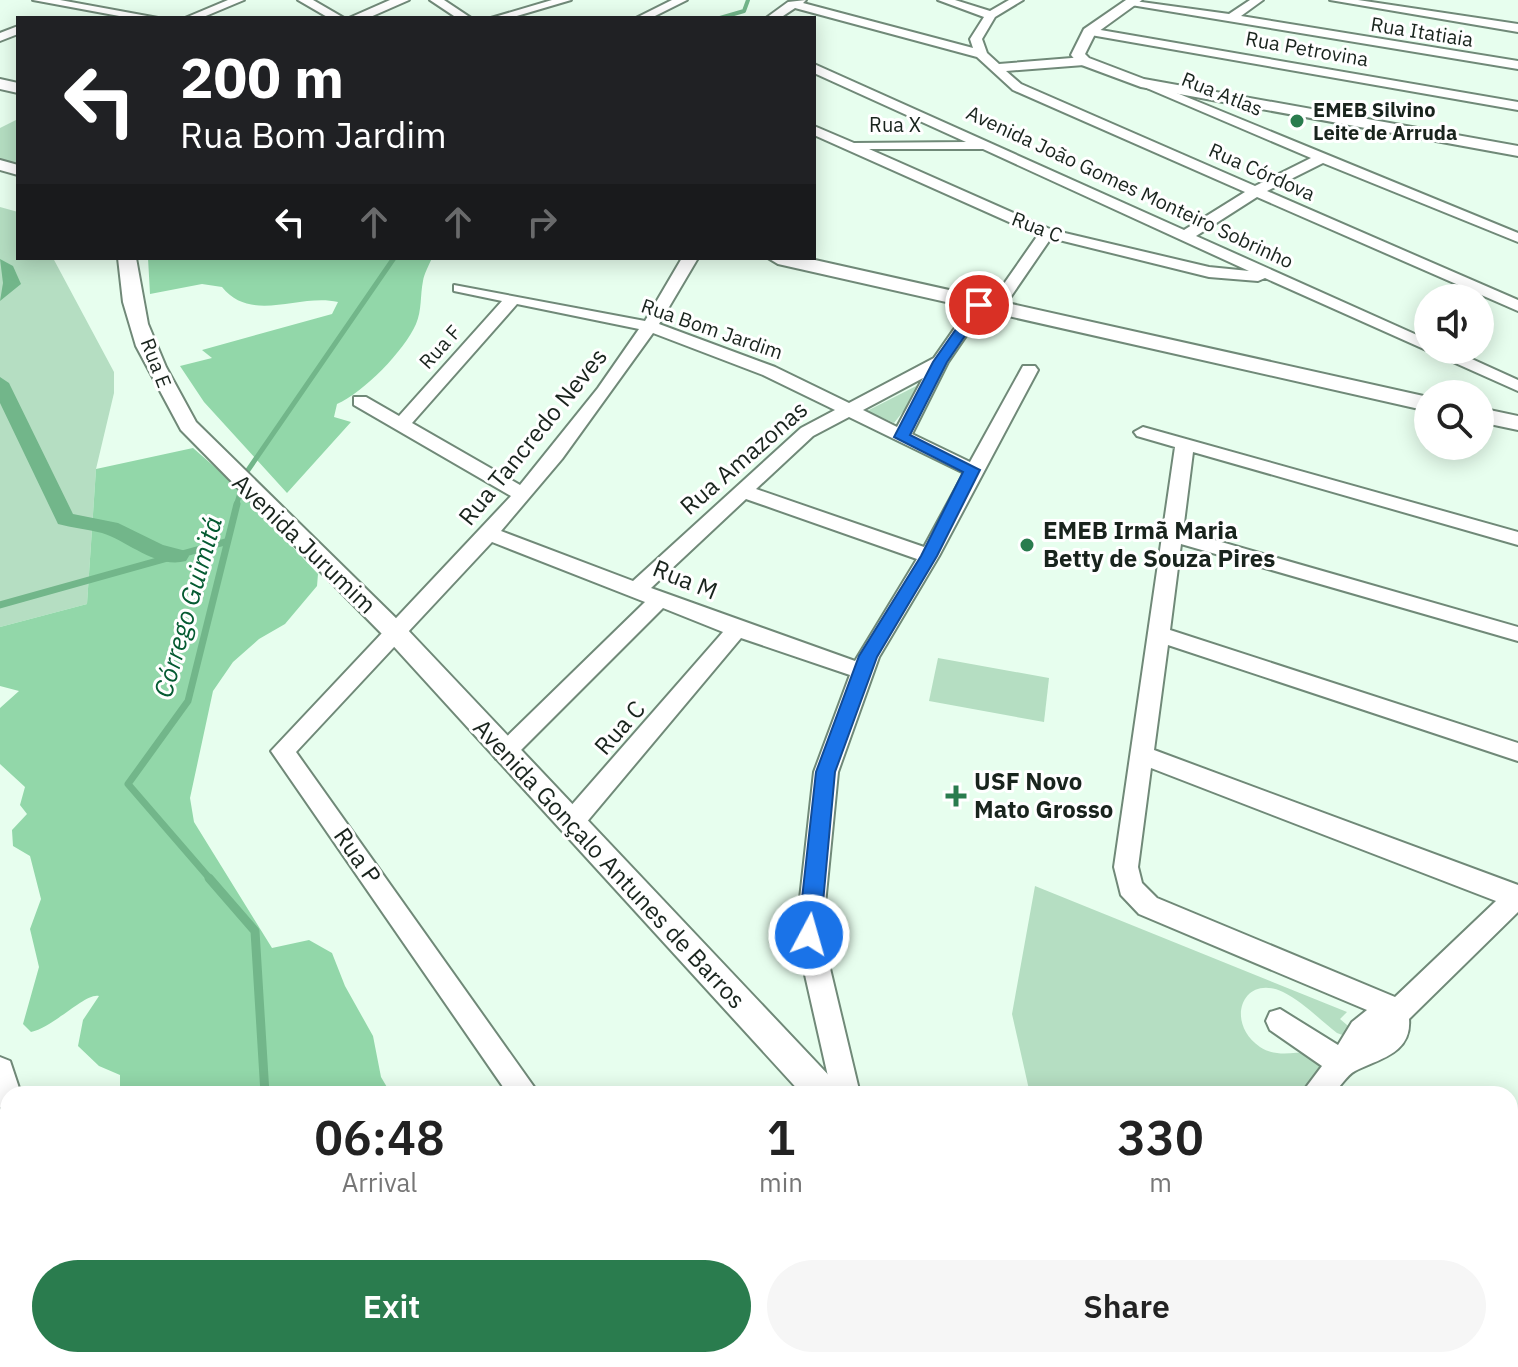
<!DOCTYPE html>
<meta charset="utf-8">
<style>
body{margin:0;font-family:"IBM Plex Sans",sans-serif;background:#f6f6f6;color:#222;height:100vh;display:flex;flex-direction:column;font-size:30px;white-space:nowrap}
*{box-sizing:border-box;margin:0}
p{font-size:26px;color:#767676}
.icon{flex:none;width:44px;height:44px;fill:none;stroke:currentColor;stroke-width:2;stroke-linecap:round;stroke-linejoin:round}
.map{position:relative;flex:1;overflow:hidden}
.side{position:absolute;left:0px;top:1086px;width:1518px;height:282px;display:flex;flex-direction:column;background:#fff;border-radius:24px 24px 0 0;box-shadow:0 4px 20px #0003}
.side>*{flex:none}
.banner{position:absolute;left:16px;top:16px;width:800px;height:244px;border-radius:0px;box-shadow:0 4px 20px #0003;background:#202124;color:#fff;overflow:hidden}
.buttons{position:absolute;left:1414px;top:284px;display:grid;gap:16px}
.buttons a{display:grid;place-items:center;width:80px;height:80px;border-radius:50%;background:#fff;box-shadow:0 4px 20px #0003;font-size:40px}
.pin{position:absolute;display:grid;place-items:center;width:68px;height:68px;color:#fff;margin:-34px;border:4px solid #fff;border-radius:50%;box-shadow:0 2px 8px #0007}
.me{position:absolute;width:88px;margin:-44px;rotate:6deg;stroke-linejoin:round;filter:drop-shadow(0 0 6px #0008)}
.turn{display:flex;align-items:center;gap:28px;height:168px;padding:0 32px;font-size:36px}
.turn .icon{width:104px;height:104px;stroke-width:2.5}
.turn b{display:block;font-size:56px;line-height:68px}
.lanes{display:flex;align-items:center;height:76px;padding:0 32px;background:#0003;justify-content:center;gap:40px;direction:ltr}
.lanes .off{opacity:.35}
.eta{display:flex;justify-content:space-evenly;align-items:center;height:136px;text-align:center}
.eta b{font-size:48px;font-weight:600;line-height:56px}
.cta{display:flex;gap:16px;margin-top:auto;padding:16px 32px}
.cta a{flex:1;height:92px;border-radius:48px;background:#2a7c4e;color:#fff;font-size:32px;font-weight:600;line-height:92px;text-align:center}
.cta a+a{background:#f6f6f6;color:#222}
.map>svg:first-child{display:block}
</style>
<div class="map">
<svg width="1518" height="1367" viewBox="0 0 1518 1367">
<rect width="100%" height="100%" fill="#e7feee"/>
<g fill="#b5dec2">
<polygon points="18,119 18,164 0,160 0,128"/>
<polygon points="0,207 18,212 18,258 53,258 114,372 114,393 96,469 87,604 0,627"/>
<polygon points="928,380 894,423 867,411"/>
<polygon points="938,658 1049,678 1044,722 929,701"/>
<path d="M1035,886L1347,1012L1340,1019L1354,1031L1345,1036L1337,1033C1320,1020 1302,1001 1283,992C1243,973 1224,1022 1260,1047C1282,1062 1310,1044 1330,1058L1302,1094H1030L1012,1014Z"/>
</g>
<g fill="#92d7a9">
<path d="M148,258H432C429,265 424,274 423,281C420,296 422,310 416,324C404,351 364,392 337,404L334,417L351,422L287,493L204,402L180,366L212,358L202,350L332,314L338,302C299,293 252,324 222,287L202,284L150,294Z"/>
<path d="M193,448L232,482L318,574L317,586L285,624L259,639L233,662L213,691L190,798L194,822L272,948L309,940L332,953L345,986L373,1036L381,1077L391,1094H120V1075L99,1066L78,1046L83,1020L99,996C86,992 54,1027 31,1032L23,1024L39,967L30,929L41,899L30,856L13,846L12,830L27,814L20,805L25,787L0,764V708L19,691L0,686V627L87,604L96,469Z"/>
<polygon points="126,1360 505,1360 503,1367 128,1367"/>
</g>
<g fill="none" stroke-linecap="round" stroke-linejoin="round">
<polyline stroke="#72b68a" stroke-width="4" points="720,18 744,11 748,0"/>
<polyline stroke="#72b68a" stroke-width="5" points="236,506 246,473 394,258"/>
<g stroke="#72b68a" stroke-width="7">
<polyline points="0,605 225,542"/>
<polyline points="211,880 128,784 188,701 237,504"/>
</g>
<g stroke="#72b68a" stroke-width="9">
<polyline points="209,878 255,931 265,1094"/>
<polyline points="361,1360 362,1367"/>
</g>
<g fill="#72b68a" fill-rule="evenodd">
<polygon points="0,259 13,266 21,284 0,301 3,283"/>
<path d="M0,377L9,383L73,514L118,523L163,545L186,551L189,556L186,561C156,569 128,541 102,533C87,529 72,528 58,524L0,403Z"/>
</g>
<defs>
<g id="minor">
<polygon points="33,0 60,0 158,18 130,18"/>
<polygon points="228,0 244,0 201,18 185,18"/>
<polygon points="298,0 313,0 344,18 329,18"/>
<polygon points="430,0 444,0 471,18 457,18"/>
<polygon points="552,0 571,0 510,18 491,18"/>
<polygon points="672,0 687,0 651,18 636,18"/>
<path d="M806,0L803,3L973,48L970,39L984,17L938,0H955L990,11L1009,0H1023L995,17L982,39L987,53L999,64L1084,57L1090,61L1084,65L1006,71L1021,84L1255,186L1311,158L1135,83L1145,80L1518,233V242L1323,163L1267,191L1518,300V311L1257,197L1196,236L1428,340V350H1452L1518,380V391L1265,278L1258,281L1209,277L1051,238L1001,311H989L987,308L1038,235L814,135V126L854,143L966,142L814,73V64L1184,230L1245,192L1013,90L977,57L795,8L780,18H766L788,2ZM869,149H983L1249,271L1209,267L1052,230Z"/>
<polygon points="1127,0 1229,14 1250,0 1263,0 1241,16 1518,61 1518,69 1131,5"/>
<polygon points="1330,0 1358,0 1518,24 1518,32"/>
<polygon points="18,26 18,34 0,41 0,33"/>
<polygon points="1089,28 1518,102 1518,110 1085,34 1085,30"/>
<path d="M682,258H698L659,324L775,367L849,403L934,358L973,302H985L987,305L948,362L912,434L970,462L1023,366H1035L1038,370L939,556L879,657L838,772L822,935L860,1094H832L796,935L814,772L850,675L741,638L580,830L571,833L562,830L559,823L562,816L723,632L663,608L512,759H496L492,753L496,747L645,602L492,542L296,752L539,1094H508L271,751L511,496L354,405V397H366L399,416L502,301L454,291V285L645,321ZM517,304L639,329L598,388L520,485L412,423ZM653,333L763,375L835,410L801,428L633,581L501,531L562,459ZM923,378L897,427L863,410ZM849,417L964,473L924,547L756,489L813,436ZM746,499L917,559L855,661L651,588Z"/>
<path d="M1143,427L1518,532V545L1193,452L1183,531L1518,627V641L1181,544L1170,630L1518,743V761L1168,645L1154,750L1518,885V912L1409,1019C1412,1054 1378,1059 1355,1071C1347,1075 1340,1087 1333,1094H1301L1322,1066L1270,1030L1266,1021L1270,1012L1280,1009L1338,1045L1352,1022L1367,1010L1139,914L1121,895L1114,867L1175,447L1137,436L1134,432ZM1151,768L1496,901L1395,997L1157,898L1142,883L1138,867Z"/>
<polygon points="0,1057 10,1061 21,1094 8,1094 8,1111 0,1107"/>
<polygon points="13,1360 54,1360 51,1367 10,1367"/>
<polygon points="68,1360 100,1360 102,1367 70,1367"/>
<polygon points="696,1360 730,1360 733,1367 699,1367"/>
</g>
<g id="tertiary">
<polygon points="390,0 409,0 368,18 349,18"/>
<polygon points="1126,0 1142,0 1095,34 1085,54 1089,58 1144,79 1518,146 1518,156 1141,87 1079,64 1071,55 1084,29"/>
<polygon points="0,160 18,165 18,175 0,170"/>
<polygon points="118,258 136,258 148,324 166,367 196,422 405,627 836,1083 841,1094 802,1094 387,639 181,430 136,346 123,302"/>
<polygon points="1047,1360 1088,1360 1091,1367 1050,1367"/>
</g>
<g id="secondary">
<polygon points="0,79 18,83 18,93 0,89"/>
<polygon points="768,258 806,258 1428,397 1428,411 778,264"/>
<polygon points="1480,408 1518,416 1518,430 1480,422"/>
</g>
</defs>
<use href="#minor" stroke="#708978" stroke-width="4"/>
<use href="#tertiary" stroke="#708978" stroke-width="4"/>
<use href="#secondary" stroke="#708978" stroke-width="4"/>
<use href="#minor" fill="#fff" fill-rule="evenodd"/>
<use href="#tertiary" fill="#fff" fill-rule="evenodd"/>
<use href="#secondary" fill="#fff" fill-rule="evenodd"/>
</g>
<polygon fill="#1a73e8" stroke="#114b97" stroke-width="2" points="975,302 986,305 947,362 910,435 980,470 937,556 877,657 835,772 820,935 817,942 801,942 798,935 816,772 859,656 921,556 963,472 894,437 933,362"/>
<g fill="#2a7c4e" stroke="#fff" stroke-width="3">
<circle cx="1297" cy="121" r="8"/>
<circle cx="1027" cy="545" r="8"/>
<path d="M952 784h8v8h8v8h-8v8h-8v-8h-8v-8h8z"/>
</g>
<g text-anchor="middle" stroke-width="6" stroke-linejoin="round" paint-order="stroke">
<g font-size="20" fill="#19241d" stroke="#fff">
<text transform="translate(1422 32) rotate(9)" y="7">Rua Itatiaia</text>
<text transform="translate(1307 49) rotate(10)" y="7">Rua Petrovina</text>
<text transform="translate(1222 94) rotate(22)" y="7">Rua Atlas</text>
<text x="895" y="132">Rua X</text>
<text transform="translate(1262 172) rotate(24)" y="7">Rua Córdova</text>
<text transform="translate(1130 187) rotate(25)" y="7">Avenida João Gomes Monteiro Sobrinho</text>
<text transform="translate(1037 227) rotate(21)" y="7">Rua C</text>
<text transform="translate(712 329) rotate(19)" y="7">Rua Bom Jardim</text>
<text transform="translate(440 347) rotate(-48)" y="7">Rua F</text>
<text transform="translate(156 363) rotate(69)" y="7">Rua E</text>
</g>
<g font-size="20" font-weight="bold" fill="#19241d" stroke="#fff" text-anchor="start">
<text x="1313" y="117">EMEB Silvino<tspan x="1313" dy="23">Leite de Arruda</tspan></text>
</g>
<g font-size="24" fill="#19241d" stroke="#fff">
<text transform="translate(533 437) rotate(-51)" y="8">Rua Tancredo Neves</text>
<text transform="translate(744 458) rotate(-41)" y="8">Rua Amazonas</text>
<text transform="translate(304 544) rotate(44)" y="8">Avenida Jurumim</text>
<text transform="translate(685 580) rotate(22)" y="8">Rua M</text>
<text transform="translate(620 728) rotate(-49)" y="8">Rua C</text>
<text transform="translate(357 856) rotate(55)" y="8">Rua P</text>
<text transform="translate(609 864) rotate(47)" y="8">Avenida Gonçalo Antunes de Barros</text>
</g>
<g font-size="24" font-weight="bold" fill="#19241d" stroke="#fff" text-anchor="start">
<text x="1043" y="539">EMEB Irmã Maria<tspan x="1043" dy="28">Betty de Souza Pires</tspan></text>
<text x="974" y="790">USF Novo<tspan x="974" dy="28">Mato Grosso</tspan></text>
</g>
<g font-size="26" font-style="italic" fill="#045a31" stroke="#fff">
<text transform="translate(188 607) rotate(-74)" y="9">Córrego Guimitá</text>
</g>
</g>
</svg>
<div class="buttons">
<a><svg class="icon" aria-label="sound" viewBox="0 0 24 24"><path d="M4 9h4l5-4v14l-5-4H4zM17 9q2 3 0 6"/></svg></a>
<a><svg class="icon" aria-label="search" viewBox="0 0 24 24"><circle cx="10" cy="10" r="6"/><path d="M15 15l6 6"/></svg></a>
</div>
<div class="pin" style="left:979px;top:305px;background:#d93025"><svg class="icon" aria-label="arrive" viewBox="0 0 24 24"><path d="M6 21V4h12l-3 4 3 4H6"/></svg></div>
<svg class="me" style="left:809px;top:935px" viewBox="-20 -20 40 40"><circle r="17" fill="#1a73e8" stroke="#fff" stroke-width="3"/><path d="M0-11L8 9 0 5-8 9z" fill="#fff"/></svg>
<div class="banner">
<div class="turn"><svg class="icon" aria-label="left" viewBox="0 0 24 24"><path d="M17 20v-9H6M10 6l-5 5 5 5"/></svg><div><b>200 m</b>Rua Bom Jardim</div></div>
<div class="lanes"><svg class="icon" aria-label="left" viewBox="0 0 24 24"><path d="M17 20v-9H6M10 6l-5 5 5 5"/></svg><svg class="icon off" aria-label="ahead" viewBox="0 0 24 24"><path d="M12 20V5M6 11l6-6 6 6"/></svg><svg class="icon off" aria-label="ahead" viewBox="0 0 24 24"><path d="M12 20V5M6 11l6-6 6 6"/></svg><svg class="icon off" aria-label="right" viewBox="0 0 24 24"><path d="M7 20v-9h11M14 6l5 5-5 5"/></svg></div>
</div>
<section class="side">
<div class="eta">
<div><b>06:48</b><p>Arrival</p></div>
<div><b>1</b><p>min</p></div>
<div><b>330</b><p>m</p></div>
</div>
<div class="cta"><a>Exit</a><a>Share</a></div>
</section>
</div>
